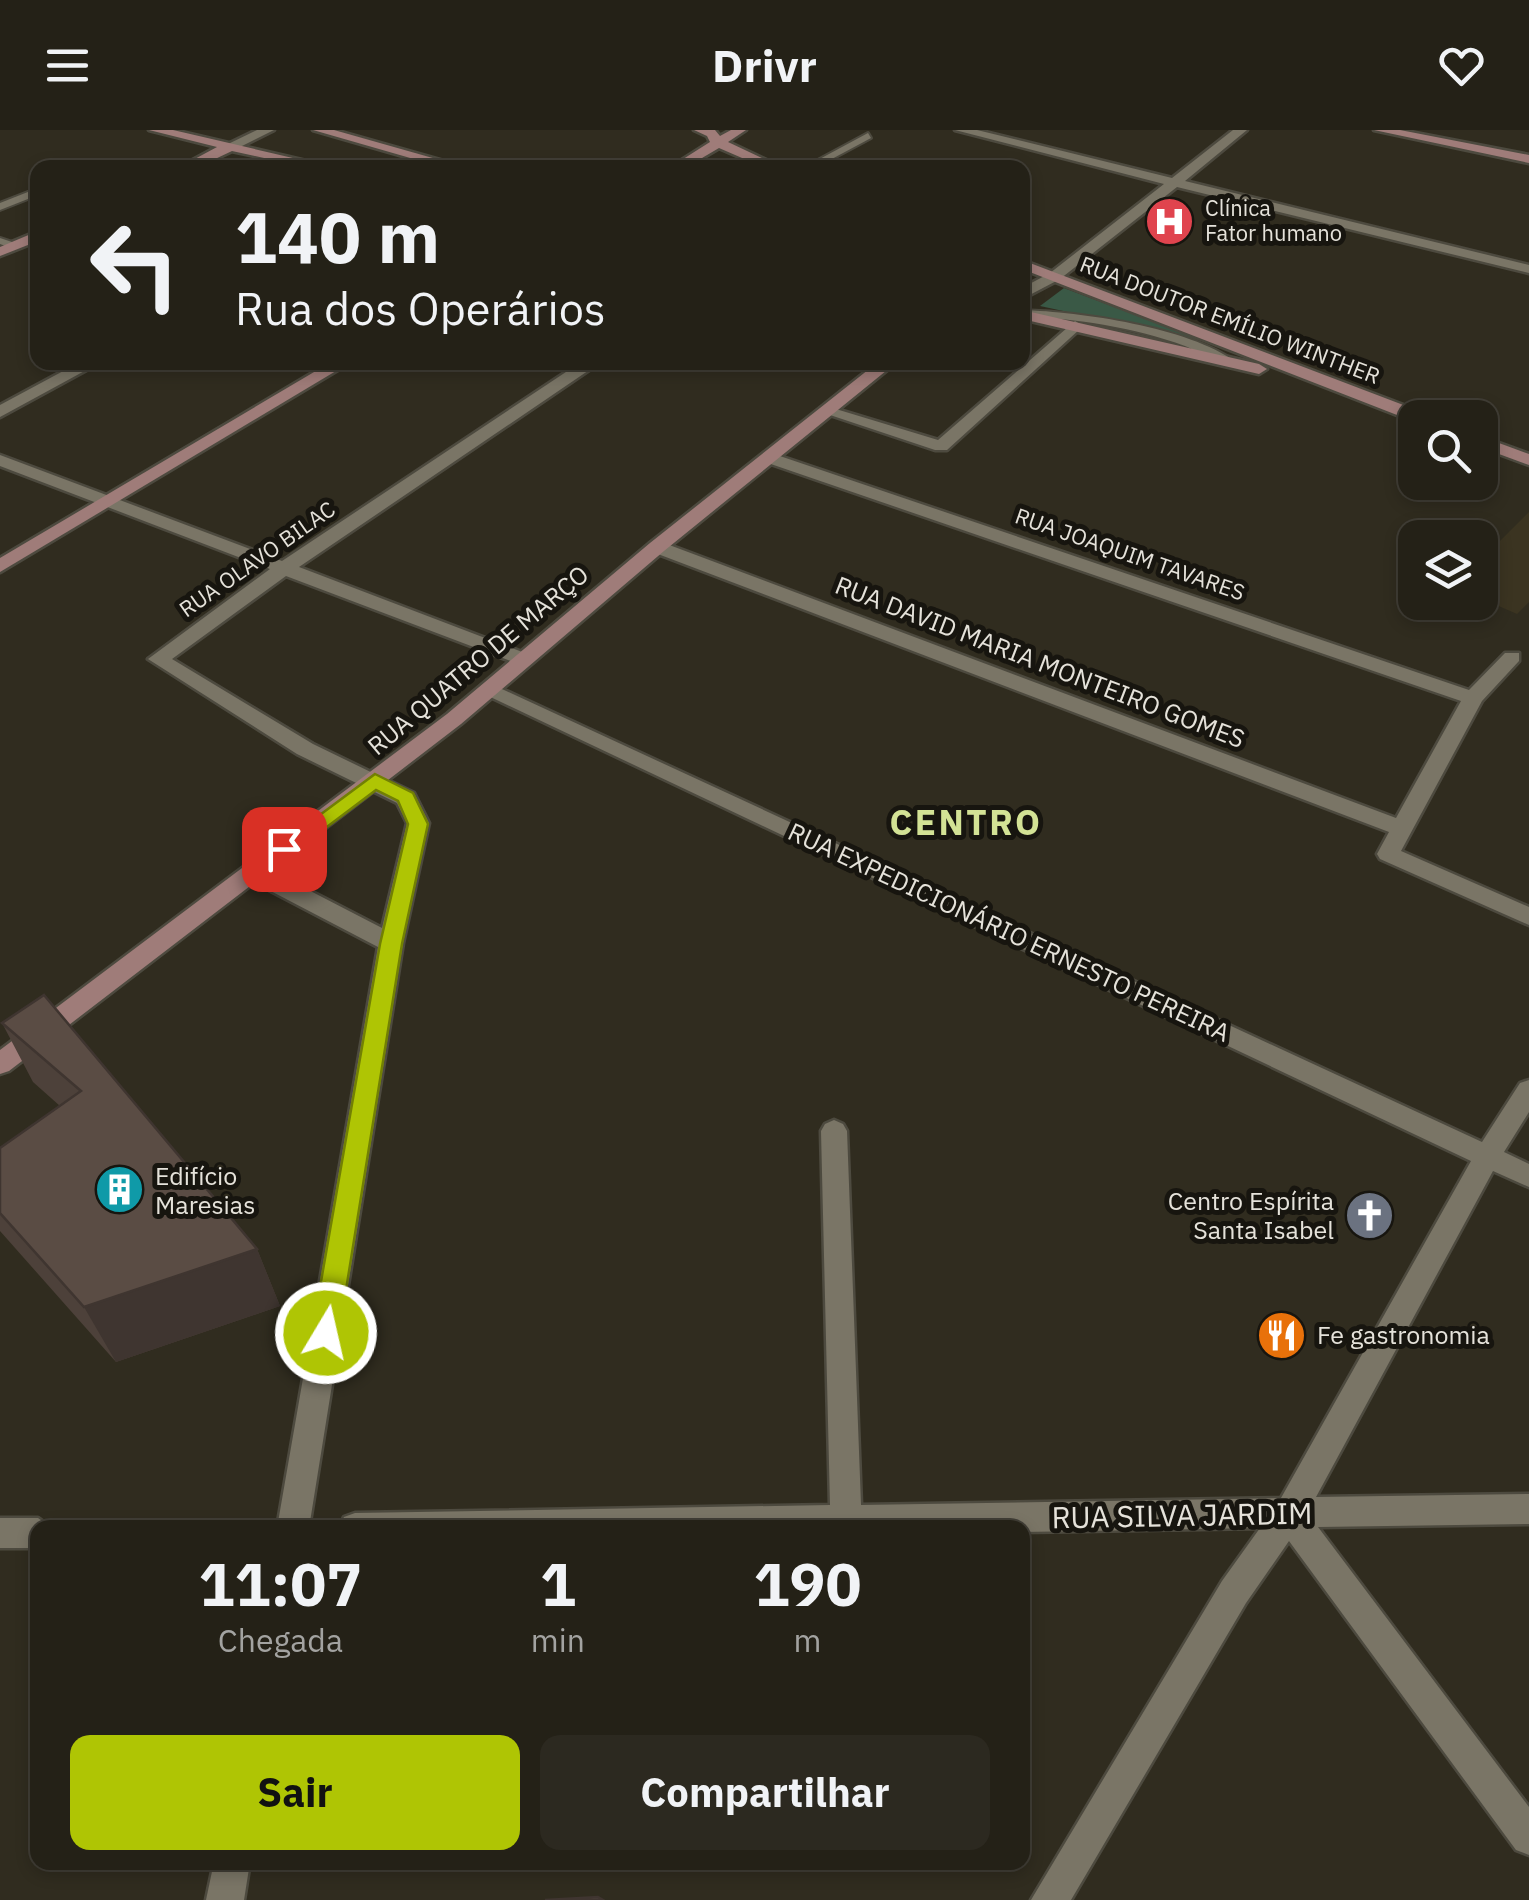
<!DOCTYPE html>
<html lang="pt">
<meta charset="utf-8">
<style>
body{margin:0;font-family:"IBM Plex Sans",sans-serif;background:#2c2920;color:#f1f3f6;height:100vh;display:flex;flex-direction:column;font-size:38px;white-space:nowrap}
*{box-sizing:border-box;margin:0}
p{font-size:32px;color:#a3a3a1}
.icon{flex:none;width:55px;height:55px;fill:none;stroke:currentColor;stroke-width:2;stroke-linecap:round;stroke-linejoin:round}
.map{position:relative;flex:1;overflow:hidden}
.panel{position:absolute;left:30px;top:1390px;width:1000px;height:350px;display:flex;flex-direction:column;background:#242117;border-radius:20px;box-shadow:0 5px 15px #0003,0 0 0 2px #413e36}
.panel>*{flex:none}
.hud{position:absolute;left:30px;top:30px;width:1000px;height:210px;border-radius:20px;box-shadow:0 5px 15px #0003,0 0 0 2px #413e36;background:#242117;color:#f1f3f6;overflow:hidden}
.buttons{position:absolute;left:1398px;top:270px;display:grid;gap:20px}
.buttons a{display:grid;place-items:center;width:100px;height:100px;border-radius:20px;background:#242117;box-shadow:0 5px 15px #0003,0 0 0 2px #413e36;font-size:50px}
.pin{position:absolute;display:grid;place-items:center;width:85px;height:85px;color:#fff;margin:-42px;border-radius:20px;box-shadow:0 5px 15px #0006}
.me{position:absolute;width:110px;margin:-55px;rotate:9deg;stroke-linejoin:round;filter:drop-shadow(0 0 8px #0008)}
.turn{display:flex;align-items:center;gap:35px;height:210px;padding:0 40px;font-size:45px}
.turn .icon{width:130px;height:130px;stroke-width:2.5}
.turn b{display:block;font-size:70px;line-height:85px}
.eta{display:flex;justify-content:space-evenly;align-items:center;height:170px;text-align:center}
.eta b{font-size:60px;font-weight:700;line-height:70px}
.action{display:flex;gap:20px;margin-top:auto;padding:20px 40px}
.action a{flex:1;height:115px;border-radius:20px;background:#afc504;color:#111;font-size:40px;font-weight:700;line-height:115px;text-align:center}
.action a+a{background:#2c2920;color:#f1f3f6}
header{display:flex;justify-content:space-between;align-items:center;height:130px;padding:0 40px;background:#242117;font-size:45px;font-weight:700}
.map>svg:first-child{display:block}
</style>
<header><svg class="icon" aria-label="menu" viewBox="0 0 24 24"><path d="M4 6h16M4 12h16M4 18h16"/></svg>Drivr<svg class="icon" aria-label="heart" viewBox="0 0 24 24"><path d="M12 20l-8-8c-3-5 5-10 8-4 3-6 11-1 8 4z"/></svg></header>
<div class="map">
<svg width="1529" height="1770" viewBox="0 0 1529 1770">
<rect width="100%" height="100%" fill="#302c1f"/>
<polygon fill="#3b3421" points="1529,382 1529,472 1517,484 1480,468 1480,431"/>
<polygon fill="#3a5946" points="1064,158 1207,212 1040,176"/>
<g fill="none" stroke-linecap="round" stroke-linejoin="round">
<defs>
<g id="lane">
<polygon points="868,3 871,8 815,38 803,38"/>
<polygon points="38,58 38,65 0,80 0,73"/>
<polygon points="0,108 18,114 19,116 14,119 0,114"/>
<path d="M1022,180C1081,182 1188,197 1236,232C1223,238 1200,222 1185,216C1134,197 1077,189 1022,186Z"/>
</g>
<g id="street">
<polygon points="257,0 274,0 236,19 224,16"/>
<polygon points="955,0 977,0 1172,48 1233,0 1247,0 1185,51 1529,135 1529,143 1177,57 1060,149 1022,169 1022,158 1050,143 1164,54"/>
<polygon points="1075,191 1083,196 1080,199 947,320 935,320 818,281 826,276 938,310"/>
<polygon points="80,232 101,232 0,287 0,275"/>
<polygon points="581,232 601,232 299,437 530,525 530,533 516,533 286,446 172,529 313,614 414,663 429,693 403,813 309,1398 277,1398 378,817 246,748 242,742 254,734 262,736 382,798 407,693 397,673 297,624 148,529 270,439 0,336 0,325 282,431"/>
<polygon points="771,323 1469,560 1505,523 1519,523 1519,531 1482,571 1401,721 1529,777 1529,795 1380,729 1377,724 1389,702 650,421 650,413 664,413 1396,688 1461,571 765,332 762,328"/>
<polygon points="489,553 1482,1012 1520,953 1529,950 1529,982 1504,1022 1529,1034 1529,1057 1493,1041 1316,1367 1529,1364 1529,1394 1318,1397 1529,1677 1529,1725 1516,1720 1289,1411 1246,1473 1071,1770 1031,1770 1222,1451 1260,1398 1022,1402 1022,1398 339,1398 344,1387 355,1383 830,1375 821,1001 825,994 834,990 843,994 847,1001 861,1375 1281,1368 1471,1031 482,563 479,559 482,555"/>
<polygon points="0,1388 38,1388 52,1398 38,1398 38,1418 0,1418"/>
<polygon points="214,1732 250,1732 244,1770 206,1770"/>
</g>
<g id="secondary">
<polygon points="149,0 173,0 336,38 309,38 232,21 196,38 178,38 217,17"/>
<polygon points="313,0 334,0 468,38 445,38"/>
<polygon points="694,0 715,0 720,6 731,0 746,0 728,12 783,38 765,38 719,18 685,38 669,38 710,12 707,6"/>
<polygon points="1374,0 1400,0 1529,25 1529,33"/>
<polygon points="38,101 38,111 0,126 0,117"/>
<polygon points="1022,130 1427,284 1429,288 1415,288 1415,292 1022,139"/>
<polygon points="1022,180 1259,234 1267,239 1259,244 1022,189"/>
<polygon points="331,232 351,232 0,442 0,428"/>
<polygon points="878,232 897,232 664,421 461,594 9,941 0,944 0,920 447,584 650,413"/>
<polygon points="1480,306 1529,324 1529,335 1480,317"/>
</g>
</defs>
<use href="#lane" stroke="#4d4a3f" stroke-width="4"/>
<use href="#street" stroke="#4d4a3f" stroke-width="5"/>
<use href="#secondary" stroke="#4d4a3f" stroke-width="5"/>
<use href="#lane" fill="#7a7566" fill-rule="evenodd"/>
<use href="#street" fill="#7a7566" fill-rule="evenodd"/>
<use href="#secondary" fill="#9f7c79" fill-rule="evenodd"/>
</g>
<polygon fill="#4d413a" points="44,865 257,1119 280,1176 116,1232 0,1101 0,1018 60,976 33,952 2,893"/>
<polygon fill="#3f3530" points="257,1119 280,1176 116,1232 84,1177"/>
<g fill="#5a4c44" stroke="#3f3530" stroke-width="2.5">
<polygon points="44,865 257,1119 84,1177 0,1083 0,1018 81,961 2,893"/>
<polygon points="598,1767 603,1770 545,1770"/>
</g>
<polygon fill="#afc504" stroke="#728003" stroke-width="2.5" points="375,644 413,663 428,694 402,814 339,1203 335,1211 326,1214 316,1211 312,1203 380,814 408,694 398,671 376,660 291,724 277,724 274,719"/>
<defs>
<symbol id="hospital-disc" viewBox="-11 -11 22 22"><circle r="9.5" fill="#e0444e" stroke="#17150f"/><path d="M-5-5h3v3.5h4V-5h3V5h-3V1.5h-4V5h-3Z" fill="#fff"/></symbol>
<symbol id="building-disc" viewBox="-11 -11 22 22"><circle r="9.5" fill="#0f9aa8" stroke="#17150f"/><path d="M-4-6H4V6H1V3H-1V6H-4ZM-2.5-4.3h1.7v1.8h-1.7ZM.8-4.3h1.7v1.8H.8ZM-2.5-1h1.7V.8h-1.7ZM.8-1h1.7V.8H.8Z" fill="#fff"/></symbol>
<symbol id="church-disc" viewBox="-11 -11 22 22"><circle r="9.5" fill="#6b7280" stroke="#17150f"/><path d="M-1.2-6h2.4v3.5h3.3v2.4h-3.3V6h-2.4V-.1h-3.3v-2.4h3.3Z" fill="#fff"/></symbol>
<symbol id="restaurant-disc" viewBox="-11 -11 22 22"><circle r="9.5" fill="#e8710a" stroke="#17150f"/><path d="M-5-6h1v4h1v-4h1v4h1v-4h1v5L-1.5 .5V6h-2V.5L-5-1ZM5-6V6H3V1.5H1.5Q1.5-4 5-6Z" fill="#fff"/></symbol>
</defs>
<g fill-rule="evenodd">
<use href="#hospital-disc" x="1142" y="64" width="55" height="55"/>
<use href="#building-disc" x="92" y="1032" width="55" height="55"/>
<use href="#church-disc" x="1342" y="1058" width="55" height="55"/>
<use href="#restaurant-disc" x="1254" y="1178" width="55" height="55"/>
</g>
<g text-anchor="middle" stroke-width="10" stroke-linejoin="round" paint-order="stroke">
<g font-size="22" fill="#e5e2da" stroke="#17150f" text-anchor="start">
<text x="1205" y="86">Clínica<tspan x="1205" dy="25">Fator humano</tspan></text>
</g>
<g font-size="22" fill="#e5e2da" stroke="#17150f">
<text transform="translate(1230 190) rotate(21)" y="8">RUA DOUTOR EMÍLIO WINTHER</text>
<text transform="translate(1130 424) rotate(19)" y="8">RUA JOAQUIM TAVARES</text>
<text transform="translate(257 429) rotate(-35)" y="8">RUA OLAVO BILAC</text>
</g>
<g font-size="25" fill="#e5e2da" stroke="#17150f">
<text transform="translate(478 530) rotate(-40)" y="9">RUA QUATRO DE MARÇO</text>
<text transform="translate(1040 532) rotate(21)" y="9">RUA DAVID MARIA MONTEIRO GOMES</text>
<text transform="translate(1009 802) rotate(25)" y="9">RUA EXPEDICIONÁRIO ERNESTO PEREIRA</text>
</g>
<g font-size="25" fill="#e5e2da" stroke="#17150f" text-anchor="start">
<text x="155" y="1055">Edifício<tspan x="155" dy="29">Maresias</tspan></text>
<text x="1334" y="1080" text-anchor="end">Centro Espírita<tspan x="1334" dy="29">Santa Isabel</tspan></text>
<text x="1317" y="1214">Fe gastronomia</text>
</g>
<g font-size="30" fill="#e5e2da" stroke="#17150f">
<text transform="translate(1182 1386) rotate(-1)" y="10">RUA SILVA JARDIM</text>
</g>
<g font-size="35" font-weight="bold" letter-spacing="2.5" fill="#d3e295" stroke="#17150f">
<text x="966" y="705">CENTRO</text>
</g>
</g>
</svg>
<div class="buttons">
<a><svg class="icon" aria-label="search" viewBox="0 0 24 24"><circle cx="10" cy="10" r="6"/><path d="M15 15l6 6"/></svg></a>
<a><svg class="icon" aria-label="layers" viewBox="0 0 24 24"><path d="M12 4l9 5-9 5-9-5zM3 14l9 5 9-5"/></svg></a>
</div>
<div class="pin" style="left:284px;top:719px;background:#d93025"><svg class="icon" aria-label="arrive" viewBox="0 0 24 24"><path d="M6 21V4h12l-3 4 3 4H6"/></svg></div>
<svg class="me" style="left:326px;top:1203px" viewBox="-20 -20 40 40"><circle r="17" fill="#afc504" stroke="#fff" stroke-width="3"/><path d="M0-11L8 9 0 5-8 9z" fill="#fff"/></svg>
<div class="hud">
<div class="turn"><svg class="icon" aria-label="left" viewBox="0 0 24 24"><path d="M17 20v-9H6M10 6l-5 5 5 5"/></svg><div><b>140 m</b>Rua dos Operários</div></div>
</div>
<section class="panel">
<div class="eta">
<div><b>11:07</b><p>Chegada</p></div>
<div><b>1</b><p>min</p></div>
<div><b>190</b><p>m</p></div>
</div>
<div class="action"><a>Sair</a><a>Compartilhar</a></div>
</section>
</div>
